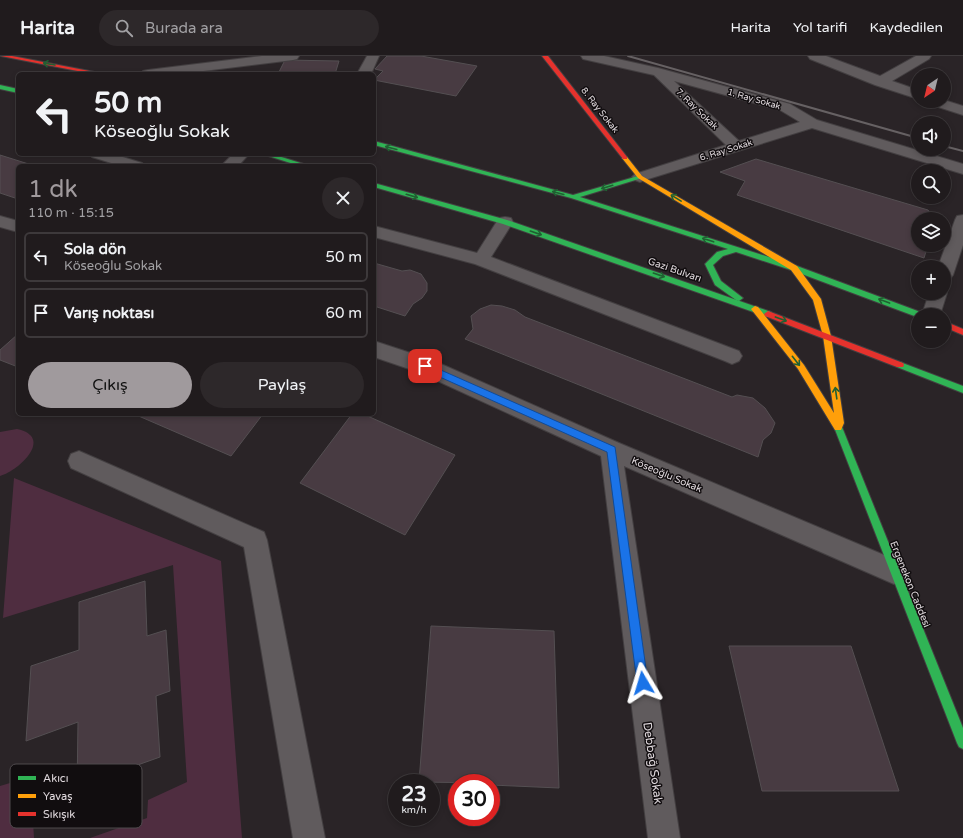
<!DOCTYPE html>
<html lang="tr">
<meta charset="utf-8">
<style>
body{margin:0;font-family:"Varela Round",sans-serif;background:#2d282a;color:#f1f3f6;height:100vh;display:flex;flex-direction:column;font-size:15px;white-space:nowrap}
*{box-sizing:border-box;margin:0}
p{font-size:13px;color:#a2a1a4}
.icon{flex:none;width:22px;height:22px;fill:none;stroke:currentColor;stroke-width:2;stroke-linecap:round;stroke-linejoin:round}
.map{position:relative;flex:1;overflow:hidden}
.panel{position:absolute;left:16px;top:108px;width:360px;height:252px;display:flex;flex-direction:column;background:#201b1d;border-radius:6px;box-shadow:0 2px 6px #0003,0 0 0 1px #3d393b}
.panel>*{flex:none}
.guide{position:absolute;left:16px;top:16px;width:360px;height:84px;border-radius:6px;box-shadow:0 2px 6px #0003,0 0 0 1px #3d393b;background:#201b1d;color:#f1f3f6;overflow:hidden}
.needle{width:26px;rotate:215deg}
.buttons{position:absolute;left:911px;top:12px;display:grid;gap:8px}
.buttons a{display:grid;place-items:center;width:40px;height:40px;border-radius:50%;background:#201b1d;box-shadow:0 2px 6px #0003,0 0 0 1px #3d393b;font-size:20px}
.speed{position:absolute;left:388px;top:718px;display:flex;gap:8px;font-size:20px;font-weight:700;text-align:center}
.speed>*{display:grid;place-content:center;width:52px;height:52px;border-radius:50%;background:#201b1d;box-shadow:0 2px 6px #0003,0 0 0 1px #3d393b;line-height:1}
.speed small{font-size:10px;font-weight:400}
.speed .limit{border:6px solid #d22;background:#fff;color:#111}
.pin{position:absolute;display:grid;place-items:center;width:34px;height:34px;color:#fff;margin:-17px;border-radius:8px;box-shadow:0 2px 6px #0006}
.me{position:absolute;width:44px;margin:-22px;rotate:353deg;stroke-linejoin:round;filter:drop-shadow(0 0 3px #0008)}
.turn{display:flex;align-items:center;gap:14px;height:84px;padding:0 12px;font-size:18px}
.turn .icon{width:52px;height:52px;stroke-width:2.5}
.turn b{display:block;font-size:28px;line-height:34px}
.round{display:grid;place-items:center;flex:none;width:42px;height:42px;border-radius:21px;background:#2d282a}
.summary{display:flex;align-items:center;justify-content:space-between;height:68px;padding:0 12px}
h1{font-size:24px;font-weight:600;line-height:30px;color:#a09a9d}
.button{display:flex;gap:8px;margin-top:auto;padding:8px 12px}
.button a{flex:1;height:46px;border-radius:24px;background:#a09a9d;color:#111;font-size:16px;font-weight:600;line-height:46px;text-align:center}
.button a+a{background:#2d282a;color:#f1f3f6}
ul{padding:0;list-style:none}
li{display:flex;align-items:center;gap:12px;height:50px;margin:0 8px 6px;padding:0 4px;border:2px solid #3d393b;border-radius:6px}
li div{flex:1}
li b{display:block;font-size:15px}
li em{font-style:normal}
header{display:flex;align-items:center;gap:24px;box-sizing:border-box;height:56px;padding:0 20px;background:#201b1d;border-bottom:1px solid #3d393b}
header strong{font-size:19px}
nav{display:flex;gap:22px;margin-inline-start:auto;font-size:14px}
.search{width:280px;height:36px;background:#2d282a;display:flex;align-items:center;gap:10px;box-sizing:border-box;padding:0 14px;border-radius:22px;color:#a2a1a4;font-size:15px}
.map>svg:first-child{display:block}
</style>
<header>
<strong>Harita</strong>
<div class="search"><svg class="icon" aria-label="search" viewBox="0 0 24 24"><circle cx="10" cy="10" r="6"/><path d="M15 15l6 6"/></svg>Burada ara</div>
<nav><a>Harita</a><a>Yol tarifi</a><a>Kaydedilen</a></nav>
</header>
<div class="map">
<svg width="963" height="782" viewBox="0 0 963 782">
<rect width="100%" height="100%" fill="#2a2427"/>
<g fill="#4f2d40">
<path d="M17,373C54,381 20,414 0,420V376Z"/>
<polygon points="14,422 221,505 242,782 90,782 147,762 148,744 187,726 173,509 3,562"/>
<polygon points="30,721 34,782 0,782 0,730"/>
</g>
<g fill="#483b42" stroke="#544f52">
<polygon points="387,0 421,0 477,10 456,40 374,24 383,15 375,13"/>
<polygon points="285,4 339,5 335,18 278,18"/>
<polygon points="0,99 35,110 18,110 18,143 0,137"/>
<polygon points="756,103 928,154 934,163 918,163 918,189 928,189 924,202 737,139 745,125 720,116"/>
<polygon points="374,207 402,215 410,214 421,218 427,227 427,235 422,242 413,248 405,260 374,250"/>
<polygon points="491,249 502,250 515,254 525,261 732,341 737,339 753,342 765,352 775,367 771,377 763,384 758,401 465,283 473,273 471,260 480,253"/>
<polygon points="18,278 18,311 0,304 0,294"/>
<polygon points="134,358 263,358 231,400"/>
<polygon points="352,358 363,358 455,399 405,479 300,427"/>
<polygon points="145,525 147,580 166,574 170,635 156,640 160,701 132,711 133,733 104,744 104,726 77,736 78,666 26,685 31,610 79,594 79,546"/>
<polygon points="431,570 554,575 559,732 491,729 491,727 419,726"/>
<polygon points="729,590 851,590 899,735 762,735"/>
</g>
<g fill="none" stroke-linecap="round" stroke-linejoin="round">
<defs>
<g id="street">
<polygon points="262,0 299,0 297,3 293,4 179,18 141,18 143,15 148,14"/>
<polygon points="367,0 379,0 371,18 357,18"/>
<path d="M581,0H604L658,12L790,48L817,64L963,108V118L812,72L645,124L640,126L635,124L632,121L635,118L726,89L654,19L583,3ZM674,25L780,54L800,66L739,85Z"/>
<polygon points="808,0 826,0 880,20 916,0 931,0 929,3 892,25 918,34 918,43 875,29 810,3"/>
<polygon points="944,44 963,50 963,59 929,48 927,45"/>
<polygon points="90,98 113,98 142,107 145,110 121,110 92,101"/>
<polygon points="233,98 249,98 238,110 221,110"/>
<polygon points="963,159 963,189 953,219 950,223 944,225 944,211 938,211 955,164 957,160"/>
<polygon points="0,160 18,165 18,176 0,171"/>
<polygon points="505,161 511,162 513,166 491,201 739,295 742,300 739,305 732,308 725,305 475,208 374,181 374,170 477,197 499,162"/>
<polygon points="944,232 947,237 940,259 922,259 929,237 944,237"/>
<polygon points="374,285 432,304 619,387 903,507 907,516 903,525 894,528 624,410 680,782 648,782 601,400 418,316 374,301"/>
<polygon points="79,395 264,476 267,484 325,782 293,782 244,491 71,412 68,405 71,398"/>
</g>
<g id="fast">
<polygon points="0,29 18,33 18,37 0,33"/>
<polygon points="374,85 573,139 638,120 642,120 642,122 580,141 797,210 923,257 924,259 918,259 917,261 791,214 736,196 723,200 713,209 721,225 743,242 739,245 736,244 715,229 705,208 717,196 728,193 571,142 374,89"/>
<polygon points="262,98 272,98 310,110 300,110"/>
<polygon points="374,127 507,164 771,256 772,258 768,261 765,260 503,168 374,131"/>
<polygon points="900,306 963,330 963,337 897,311 896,309 897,307"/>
<polygon points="838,367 841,368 842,371 963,672 963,693 959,691 957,687 834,371 835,368"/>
</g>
<polygon id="slow" points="623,101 627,101 642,120 797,210 821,243 831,280 844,367 841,374 835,374 798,313 751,253 755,250 758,251 804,309 834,357 823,280 813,244 791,214 638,122 622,102"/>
<g id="jam">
<polygon points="1,0 12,0 105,18 93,18"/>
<polygon points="542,0 548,0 627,101 627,103 623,103"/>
<polygon points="768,255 903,307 904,309 903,311 897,311 765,260 764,258"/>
<polygon points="944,265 963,273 963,279 944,271"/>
</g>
</defs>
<use href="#street" stroke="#433f41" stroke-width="2"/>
<use href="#fast" stroke="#433f41" stroke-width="2"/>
<use href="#slow" stroke="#433f41" stroke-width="2"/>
<use href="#jam" stroke="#433f41" stroke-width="2"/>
<use href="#street" fill="#605b5d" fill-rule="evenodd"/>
<use href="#fast" fill="#30b455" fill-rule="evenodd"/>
<use href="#slow" fill="#ff9f0a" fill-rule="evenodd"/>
<use href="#jam" fill="#e5322d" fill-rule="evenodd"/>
<g stroke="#666163" stroke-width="2">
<polyline points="628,0 918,82"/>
<polyline points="944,90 963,95"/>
</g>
</g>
<defs><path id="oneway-shaft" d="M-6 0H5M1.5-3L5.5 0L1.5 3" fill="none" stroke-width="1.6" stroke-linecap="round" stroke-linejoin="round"/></defs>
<g stroke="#206032">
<use href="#oneway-shaft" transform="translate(49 8) rotate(-170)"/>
<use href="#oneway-shaft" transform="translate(391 92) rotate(-165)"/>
<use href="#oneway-shaft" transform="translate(607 131) rotate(163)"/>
<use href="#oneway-shaft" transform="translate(558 137) rotate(-165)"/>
<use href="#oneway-shaft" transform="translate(412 140) rotate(16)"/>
<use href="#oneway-shaft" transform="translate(676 142) rotate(-149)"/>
<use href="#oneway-shaft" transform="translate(536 177) rotate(19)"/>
<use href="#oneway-shaft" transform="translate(708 184) rotate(-162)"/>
<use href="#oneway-shaft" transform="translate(659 219) rotate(19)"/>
<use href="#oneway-shaft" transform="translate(884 245) rotate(-160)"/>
<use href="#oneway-shaft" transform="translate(781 263) rotate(20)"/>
<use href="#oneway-shaft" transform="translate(796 305) rotate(52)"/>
<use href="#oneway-shaft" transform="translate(836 337) rotate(-98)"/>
</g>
<polygon fill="#1a73e8" stroke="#114b97" points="425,307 615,391 648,627 647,631 643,632 639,631 637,627 607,396 422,313 421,310 422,308"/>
<g text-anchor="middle" stroke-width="3" stroke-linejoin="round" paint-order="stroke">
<g font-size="9" fill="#e0d9dd" stroke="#110d0f">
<text transform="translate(754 43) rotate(16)" y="3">1. Ray Sokak</text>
<text transform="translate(697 53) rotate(44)" y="3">7. Ray Sokak</text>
<text transform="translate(600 54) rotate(52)" y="3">8. Ray Sokak</text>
<text transform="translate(726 94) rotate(-17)" y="3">6. Ray Sokak</text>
</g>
<g font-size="10" fill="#e0d9dd" stroke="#110d0f">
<text transform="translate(675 213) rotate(19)" y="4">Gazi Bulvarı</text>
<text transform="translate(667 418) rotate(23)" y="4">Köseoğlu Sokak</text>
<text transform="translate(911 528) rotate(68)" y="4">Ergenekon Caddesi</text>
</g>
<g font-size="12" fill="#e0d9dd" stroke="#110d0f">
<text transform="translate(653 707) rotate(82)" y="4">Debbağ Sokak</text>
</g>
</g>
<rect x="10" y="708" width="132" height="64" rx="6" fill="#110d0f" stroke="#4f4a4d" stroke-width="1"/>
<rect x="18" y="720" width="18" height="4" fill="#30b455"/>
<rect x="18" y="738" width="18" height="4" fill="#ff9f0a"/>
<rect x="18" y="756" width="18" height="4" fill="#e5322d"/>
<g font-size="11" fill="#e0d9dd">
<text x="43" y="726">Akıcı</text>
<text x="43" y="744">Yavaş</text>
<text x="43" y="762">Sıkışık</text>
</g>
</svg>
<div class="buttons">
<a><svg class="needle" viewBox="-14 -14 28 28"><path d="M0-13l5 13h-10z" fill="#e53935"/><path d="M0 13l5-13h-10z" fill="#a2a1a4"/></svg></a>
<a><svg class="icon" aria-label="sound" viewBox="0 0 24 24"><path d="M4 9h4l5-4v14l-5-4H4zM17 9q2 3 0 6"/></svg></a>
<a><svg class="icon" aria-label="search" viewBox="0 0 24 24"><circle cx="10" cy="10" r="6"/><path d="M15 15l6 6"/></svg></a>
<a><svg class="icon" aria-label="layers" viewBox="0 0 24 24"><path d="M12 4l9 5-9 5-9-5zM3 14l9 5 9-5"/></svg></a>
<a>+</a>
<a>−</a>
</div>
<div class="speed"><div>23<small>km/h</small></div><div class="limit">30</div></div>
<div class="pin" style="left:425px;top:310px;background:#d93025"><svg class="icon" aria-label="arrive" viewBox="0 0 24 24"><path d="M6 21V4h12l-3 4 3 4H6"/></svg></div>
<svg class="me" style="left:643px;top:627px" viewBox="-20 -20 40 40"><path d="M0-17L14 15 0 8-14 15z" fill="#1a73e8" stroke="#fff" stroke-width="4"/></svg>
<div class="guide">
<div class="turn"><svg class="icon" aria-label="left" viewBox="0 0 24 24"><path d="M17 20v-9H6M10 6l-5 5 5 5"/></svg><div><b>50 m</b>Köseoğlu Sokak</div></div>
</div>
<section class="panel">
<div class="summary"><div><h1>1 dk</h1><p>110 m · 15:15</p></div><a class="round"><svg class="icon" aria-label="close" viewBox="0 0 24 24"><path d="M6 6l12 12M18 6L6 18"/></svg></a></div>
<ul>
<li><svg class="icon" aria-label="left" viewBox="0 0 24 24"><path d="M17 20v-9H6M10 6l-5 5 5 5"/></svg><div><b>Sola dön</b><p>Köseoğlu Sokak</p></div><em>50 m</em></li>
<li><svg class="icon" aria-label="arrive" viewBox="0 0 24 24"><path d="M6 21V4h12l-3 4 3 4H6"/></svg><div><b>Varış noktası</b></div><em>60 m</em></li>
</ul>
<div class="button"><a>Çıkış</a><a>Paylaş</a></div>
</section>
</div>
